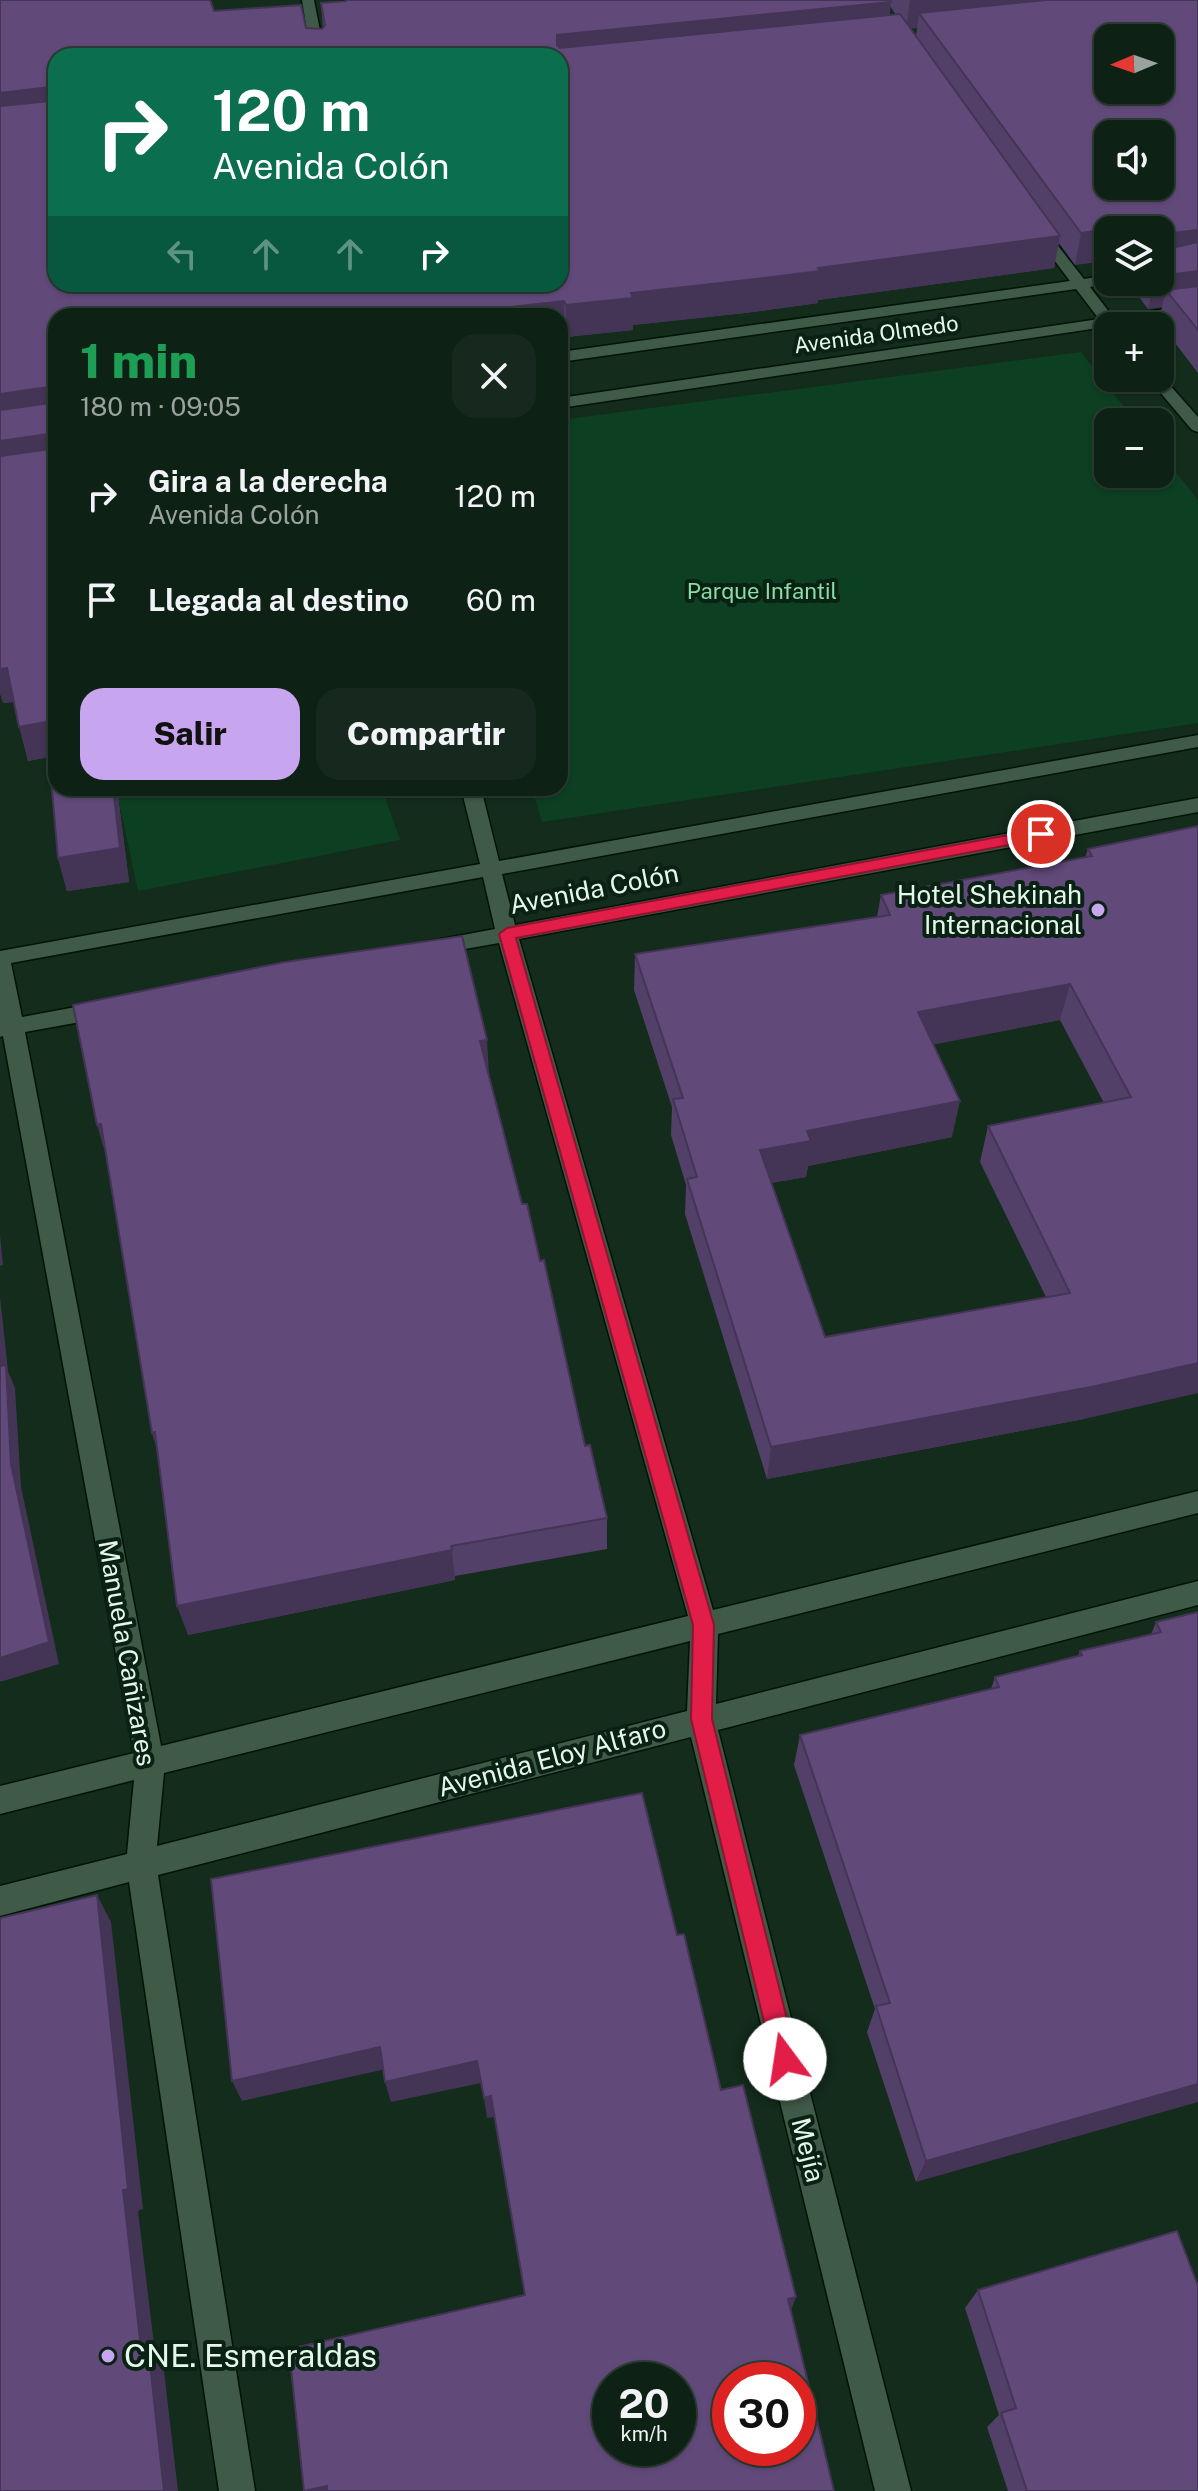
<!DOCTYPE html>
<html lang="es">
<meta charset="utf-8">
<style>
body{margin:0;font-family:"Public Sans",sans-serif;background:#17291e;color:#f1f3f6;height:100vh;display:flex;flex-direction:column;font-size:30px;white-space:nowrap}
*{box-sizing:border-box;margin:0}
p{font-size:26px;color:#9ba3a0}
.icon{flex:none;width:44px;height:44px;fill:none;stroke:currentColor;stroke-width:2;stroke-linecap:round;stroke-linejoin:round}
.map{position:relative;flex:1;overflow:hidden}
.details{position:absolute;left:48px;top:308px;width:520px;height:488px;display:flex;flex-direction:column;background:#0e2115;border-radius:24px;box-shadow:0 2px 6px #0004,0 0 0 2px #2e3e34}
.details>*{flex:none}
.guide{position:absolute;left:48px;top:48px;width:520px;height:244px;border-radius:24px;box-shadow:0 2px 6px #0004,0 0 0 2px #2e3e34;background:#0b6e4f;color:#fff;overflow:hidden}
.needle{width:52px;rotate:268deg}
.tools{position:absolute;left:1094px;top:24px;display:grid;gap:16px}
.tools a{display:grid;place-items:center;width:80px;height:80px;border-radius:16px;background:#0e2115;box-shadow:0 2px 6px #0004,0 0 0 2px #2e3e34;font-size:40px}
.speed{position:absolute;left:592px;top:2362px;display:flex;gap:16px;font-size:40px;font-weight:700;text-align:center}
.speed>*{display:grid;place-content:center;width:104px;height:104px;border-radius:50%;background:#0e2115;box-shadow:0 2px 6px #0004,0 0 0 2px #2e3e34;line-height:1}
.speed small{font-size:20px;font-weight:400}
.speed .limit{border:12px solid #d22;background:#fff;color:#111}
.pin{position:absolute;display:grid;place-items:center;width:68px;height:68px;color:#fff;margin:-34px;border:4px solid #fff;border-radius:50%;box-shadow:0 2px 8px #0007}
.me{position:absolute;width:88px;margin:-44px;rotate:346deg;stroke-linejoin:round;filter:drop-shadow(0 0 6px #0008)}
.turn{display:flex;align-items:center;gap:28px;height:168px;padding:0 32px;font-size:36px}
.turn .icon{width:104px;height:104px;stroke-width:2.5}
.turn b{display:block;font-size:56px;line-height:68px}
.lanes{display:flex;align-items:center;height:76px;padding:0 32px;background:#0003;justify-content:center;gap:40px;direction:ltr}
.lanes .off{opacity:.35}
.round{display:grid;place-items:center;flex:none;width:84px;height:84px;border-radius:24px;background:#17291e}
.summary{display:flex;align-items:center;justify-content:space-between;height:136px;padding:0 32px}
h1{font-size:48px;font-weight:800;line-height:60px;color:#1e9e55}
.action{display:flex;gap:16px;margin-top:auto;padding:16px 32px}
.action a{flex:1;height:92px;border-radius:24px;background:#c8a6ef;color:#111;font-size:32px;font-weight:800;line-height:92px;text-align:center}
.action a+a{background:#17291e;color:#f1f3f6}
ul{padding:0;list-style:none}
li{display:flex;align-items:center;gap:24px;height:104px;padding:0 32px}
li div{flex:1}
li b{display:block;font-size:30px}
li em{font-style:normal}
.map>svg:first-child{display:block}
</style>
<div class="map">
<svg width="1198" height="2491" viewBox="0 0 1198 2491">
<rect width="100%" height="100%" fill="#132c1c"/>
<g fill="#0d3f23">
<polygon points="1081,352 1136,422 1108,422 1108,474 1160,474 1160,452 1198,500 1198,723 542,822 532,788 560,788 560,420"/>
<polygon points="116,788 382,788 400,840 138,891"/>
</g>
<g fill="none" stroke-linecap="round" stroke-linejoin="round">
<defs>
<g id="minor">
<polygon points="302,0 314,0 325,56 311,56"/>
<polygon points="1039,227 1044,228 1084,279 1108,275 1108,282 1114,282 1090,287 1113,317 1198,304 1198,314 1108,326 1108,330 1105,327 560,408 560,398 1099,319 1076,289 560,362 560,352 1070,281 1032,231"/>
<polygon points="348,284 364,284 369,316 353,316"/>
<polygon points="1160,374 1198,417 1198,432 1192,430 1148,378 1160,378"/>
<path d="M1198,735V747L502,874L515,925L1198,798V812L519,939L713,1610L1198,1491V1513L718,1634L716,1704L1198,1581V1605L718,1730L911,2491H875L691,1737L158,1875L255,2491H219L129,1882L0,1916V1886L127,1854L134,1780L0,1814V1786L134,1753L3,1036L0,1037V951L480,864L461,788H481L499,861ZM483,877L495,929L431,941L423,943L420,948L423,953L431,955L499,943L688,1616L161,1746L25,1032L108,1017L116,1015L119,1009L116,1003L108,1001L22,1017L11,963ZM690,1641L687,1711L157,1846L164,1773Z"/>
</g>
</defs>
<use href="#minor" stroke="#001406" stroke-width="3"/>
<use href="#minor" fill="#405a48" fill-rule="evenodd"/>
</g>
<g fill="#534069" fill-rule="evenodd">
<path d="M0,0L214,11L306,28L322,29L323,28L321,3L346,1L345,0H1198V373L1159,322L1162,307L1148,309L1128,282H1160V230H1108L1075,265L1059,243L1054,268L818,300V303L745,313L633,325V330L566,337L565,333L56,316L129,882L67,891L58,858L49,757L28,761L14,702L3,703L0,693ZM890,6L896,15H889ZM910,28H917L916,37ZM56,56L560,284H366L367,286H348Z"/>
<path d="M1198,826L1084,1419L767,1479L685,1214L686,1185L671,1135L672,1107L634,990L635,954L877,917L881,895L1085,858L1088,849ZM1060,1020L1104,1103L988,1126L980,1162L1046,1297L825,1337L771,1183L806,1177L808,1166L952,1137L933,1044Z"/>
<polygon points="489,1075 585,1446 607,1518 607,1549 455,1576 455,1580 188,1635 158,1451 152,1433"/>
<polygon points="1198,1612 916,2182 867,2032 875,2009 794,1765 800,1735 991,1689 995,1677 1078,1656 1080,1651 1151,1635 1156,1622"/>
<polygon points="978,2290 1198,2491 1008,2491 987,2427 999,2415 965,2308"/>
</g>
<g fill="#443455">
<polygon points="910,0 1198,0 919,13 917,28 906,29"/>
<polygon points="891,2 888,32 557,56 557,35"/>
<polygon points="50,87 56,118 0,125 0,93"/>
<polygon points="1117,228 1117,230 1108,230 1108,261 1075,265 1081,233"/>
<polygon points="1198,230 1198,261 1160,266 1165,234"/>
<polygon points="1060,236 1054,268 818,300 818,303 745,313 633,325 633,330 566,337 566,305 631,293"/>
<polygon points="1198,271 1198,302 1166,290 1162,307 1148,309 1154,282 1160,282 1160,276"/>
<polygon points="564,301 565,333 560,334 560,316 430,316"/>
<polygon points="48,387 56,420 0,429 0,394"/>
<polygon points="48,434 56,467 0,475 0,441"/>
<polygon points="7,668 16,701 3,703 0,693 0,669"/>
<polygon points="46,722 55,756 28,761 19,727"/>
<polygon points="113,788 117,788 129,882 67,891 58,858"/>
<polygon points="1070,984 1060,1020 911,1049 918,1012"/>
<polygon points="487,1040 489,1074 480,1041"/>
<polygon points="960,1101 952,1137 808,1166 806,1177 757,1185 760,1150 807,1131"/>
<polygon points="101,1124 107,1159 97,1125"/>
<polygon points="0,1235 3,1265 0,1266"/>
<polygon points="0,1296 8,1371 15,1388 21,1487 59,1664 0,1682 0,1658 11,1464 0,1360"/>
<polygon points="1198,1363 1198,1393 1084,1419 767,1479 771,1447"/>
<polygon points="155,1432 162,1464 152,1433"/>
<polygon points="452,1550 455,1580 188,1635 177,1606"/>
<polygon points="97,1895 111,1922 143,2209 138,2211 156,2361 164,2371 178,2491 164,2491 142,2357 123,2190"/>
<polygon points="380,2047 386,2069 242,2101 232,2081"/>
<polygon points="477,2061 481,2083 391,2102 385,2082"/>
<polygon points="1198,2084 1198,2102 916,2182 926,2161"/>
<polygon points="491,2096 494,2117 487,2118 484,2098"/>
<polygon points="796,2297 790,2313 788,2299"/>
<polygon points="327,2486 331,2491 305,2491"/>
</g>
<g fill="#614a7a" stroke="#443455" stroke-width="2" fill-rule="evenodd">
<path d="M0,0H210L214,11L301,5L306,28L322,29L325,25L321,3L346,1V0H890L891,2L557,35V45L560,48L900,14L1060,236L818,268L820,271L747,280L631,293L633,298L566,305L564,301L430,316H56V788H113L120,848L58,858L46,722L19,727L7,668L0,669V456L51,449V437L48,434L0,441V410L49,403L52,390L48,387L0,394V106L50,101L53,90L50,87L0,93ZM56,56H560V284H368V286H348V284H56Z"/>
<path d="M1046,0H1198V230L1165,234L1164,246L1168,249L1198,242V271L1160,276V230H1119L1117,228L1081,233L919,13ZM1108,38H1160V90H1108ZM1108,134H1160V186H1108Z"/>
<polygon points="1198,286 1198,330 1166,290"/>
<path d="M1198,826V1363L1096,1386L771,1447L687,1179L697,1177L673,1099L683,1098L635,954L890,915L881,895L1092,856L1088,849ZM1070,984L1131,1097L988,1126L1070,1293L825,1337L760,1150L811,1141L807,1131L960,1101L918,1012Z"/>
<polygon points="462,936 487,1040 480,1041 522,1204 527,1204 540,1261 544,1260 585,1446 590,1445 607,1518 451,1546 452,1550 177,1606 155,1432 152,1433 101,1124 97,1125 73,1005 285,962"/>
<polygon points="0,1360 1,1366 6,1365 11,1464 49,1642 0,1658"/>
<polygon points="1198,1612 1198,2084 926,2161 876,2006 890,2003 800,1735 999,1687 995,1677 1082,1655 1080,1651 1161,1632 1156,1622"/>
<path d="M642,1793L677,1935L684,1934L721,2090L743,2085L796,2297L788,2299L834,2491H327V2486L304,2491L289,2349L525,2295L491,2096L484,2098L477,2061L385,2082L380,2047L232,2081L211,1879ZM610,2380H678V2448H610ZM730,2380H798V2448H730Z"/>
<polygon points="97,1895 128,2189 123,2190 142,2357 149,2355 164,2491 0,2491 0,1918"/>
<polygon points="1177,2231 1198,2286 1198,2491 1027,2491 1001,2413 1016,2408 978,2290"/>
</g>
<polygon fill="#e11d48" stroke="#92132f" stroke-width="2" points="1041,829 1046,830 1046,838 516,938 714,1625 712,1719 797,2059 794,2067 785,2071 777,2067 773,2059 691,1719 693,1625 499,934 507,928"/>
<g fill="#c8a6ef" stroke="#092213" stroke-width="3">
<circle cx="1098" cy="910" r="8"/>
<circle cx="108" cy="2356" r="8"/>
</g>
<g text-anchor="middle" stroke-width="8" stroke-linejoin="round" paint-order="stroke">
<g font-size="22" fill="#e7f6eb" stroke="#092213">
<text transform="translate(876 334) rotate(-8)" y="8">Avenida Olmedo</text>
</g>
<g font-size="22" fill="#8bdda7" stroke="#092213">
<text x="762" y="599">Parque Infantil</text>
</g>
<g font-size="26" fill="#e7f6eb" stroke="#092213">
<text transform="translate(594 889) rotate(-11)" y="9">Avenida Colón</text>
<text transform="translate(127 1653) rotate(80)" y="9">Manuela Cañizares</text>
<text transform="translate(552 1758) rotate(-15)" y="9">Avenida Eloy Alfaro</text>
<text transform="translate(808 2150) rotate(76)" y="9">Mejía</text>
</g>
<g font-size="26" fill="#e7f6eb" stroke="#092213" text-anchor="end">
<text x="1082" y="904">Hotel Shekinah<tspan x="1082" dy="30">Internacional</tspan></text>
</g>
<g font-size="32" fill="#e7f6eb" stroke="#092213" text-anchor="start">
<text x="124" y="2367">CNE. Esmeraldas</text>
</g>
</g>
</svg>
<div class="tools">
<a><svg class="needle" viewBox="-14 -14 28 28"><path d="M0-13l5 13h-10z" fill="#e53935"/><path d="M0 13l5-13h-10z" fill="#9ba3a0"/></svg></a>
<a><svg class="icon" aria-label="sound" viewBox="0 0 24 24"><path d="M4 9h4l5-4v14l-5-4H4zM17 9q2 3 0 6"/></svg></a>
<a><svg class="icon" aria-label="layers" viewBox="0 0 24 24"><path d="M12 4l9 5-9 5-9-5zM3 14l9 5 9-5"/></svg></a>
<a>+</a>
<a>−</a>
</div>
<div class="speed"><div>20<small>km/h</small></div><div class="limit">30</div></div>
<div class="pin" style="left:1041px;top:834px;background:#d93025"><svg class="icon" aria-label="arrive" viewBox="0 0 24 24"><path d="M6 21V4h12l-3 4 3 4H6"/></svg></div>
<svg class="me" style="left:785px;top:2059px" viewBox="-20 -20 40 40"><circle r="19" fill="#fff"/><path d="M0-13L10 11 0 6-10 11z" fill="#e11d48"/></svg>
<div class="guide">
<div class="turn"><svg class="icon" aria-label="right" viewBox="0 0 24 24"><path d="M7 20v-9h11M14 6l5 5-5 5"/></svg><div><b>120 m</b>Avenida Colón</div></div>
<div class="lanes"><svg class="icon off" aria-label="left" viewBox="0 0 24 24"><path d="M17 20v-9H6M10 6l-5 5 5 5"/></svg><svg class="icon off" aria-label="ahead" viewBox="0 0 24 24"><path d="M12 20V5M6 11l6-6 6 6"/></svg><svg class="icon off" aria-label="ahead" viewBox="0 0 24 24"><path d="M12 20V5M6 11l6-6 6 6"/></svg><svg class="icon" aria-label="right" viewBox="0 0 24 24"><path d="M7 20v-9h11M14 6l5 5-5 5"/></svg></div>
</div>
<section class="details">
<div class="summary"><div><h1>1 min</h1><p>180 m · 09:05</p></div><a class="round"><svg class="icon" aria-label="close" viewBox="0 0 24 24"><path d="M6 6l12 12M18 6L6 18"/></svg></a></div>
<ul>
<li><svg class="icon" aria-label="right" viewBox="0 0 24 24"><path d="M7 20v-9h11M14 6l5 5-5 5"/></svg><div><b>Gira a la derecha</b><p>Avenida Colón</p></div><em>120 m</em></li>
<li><svg class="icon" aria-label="arrive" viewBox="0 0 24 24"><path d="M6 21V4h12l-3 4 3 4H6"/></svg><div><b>Llegada al destino</b></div><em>60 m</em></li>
</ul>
<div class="action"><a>Salir</a><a>Compartir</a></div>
</section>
</div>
